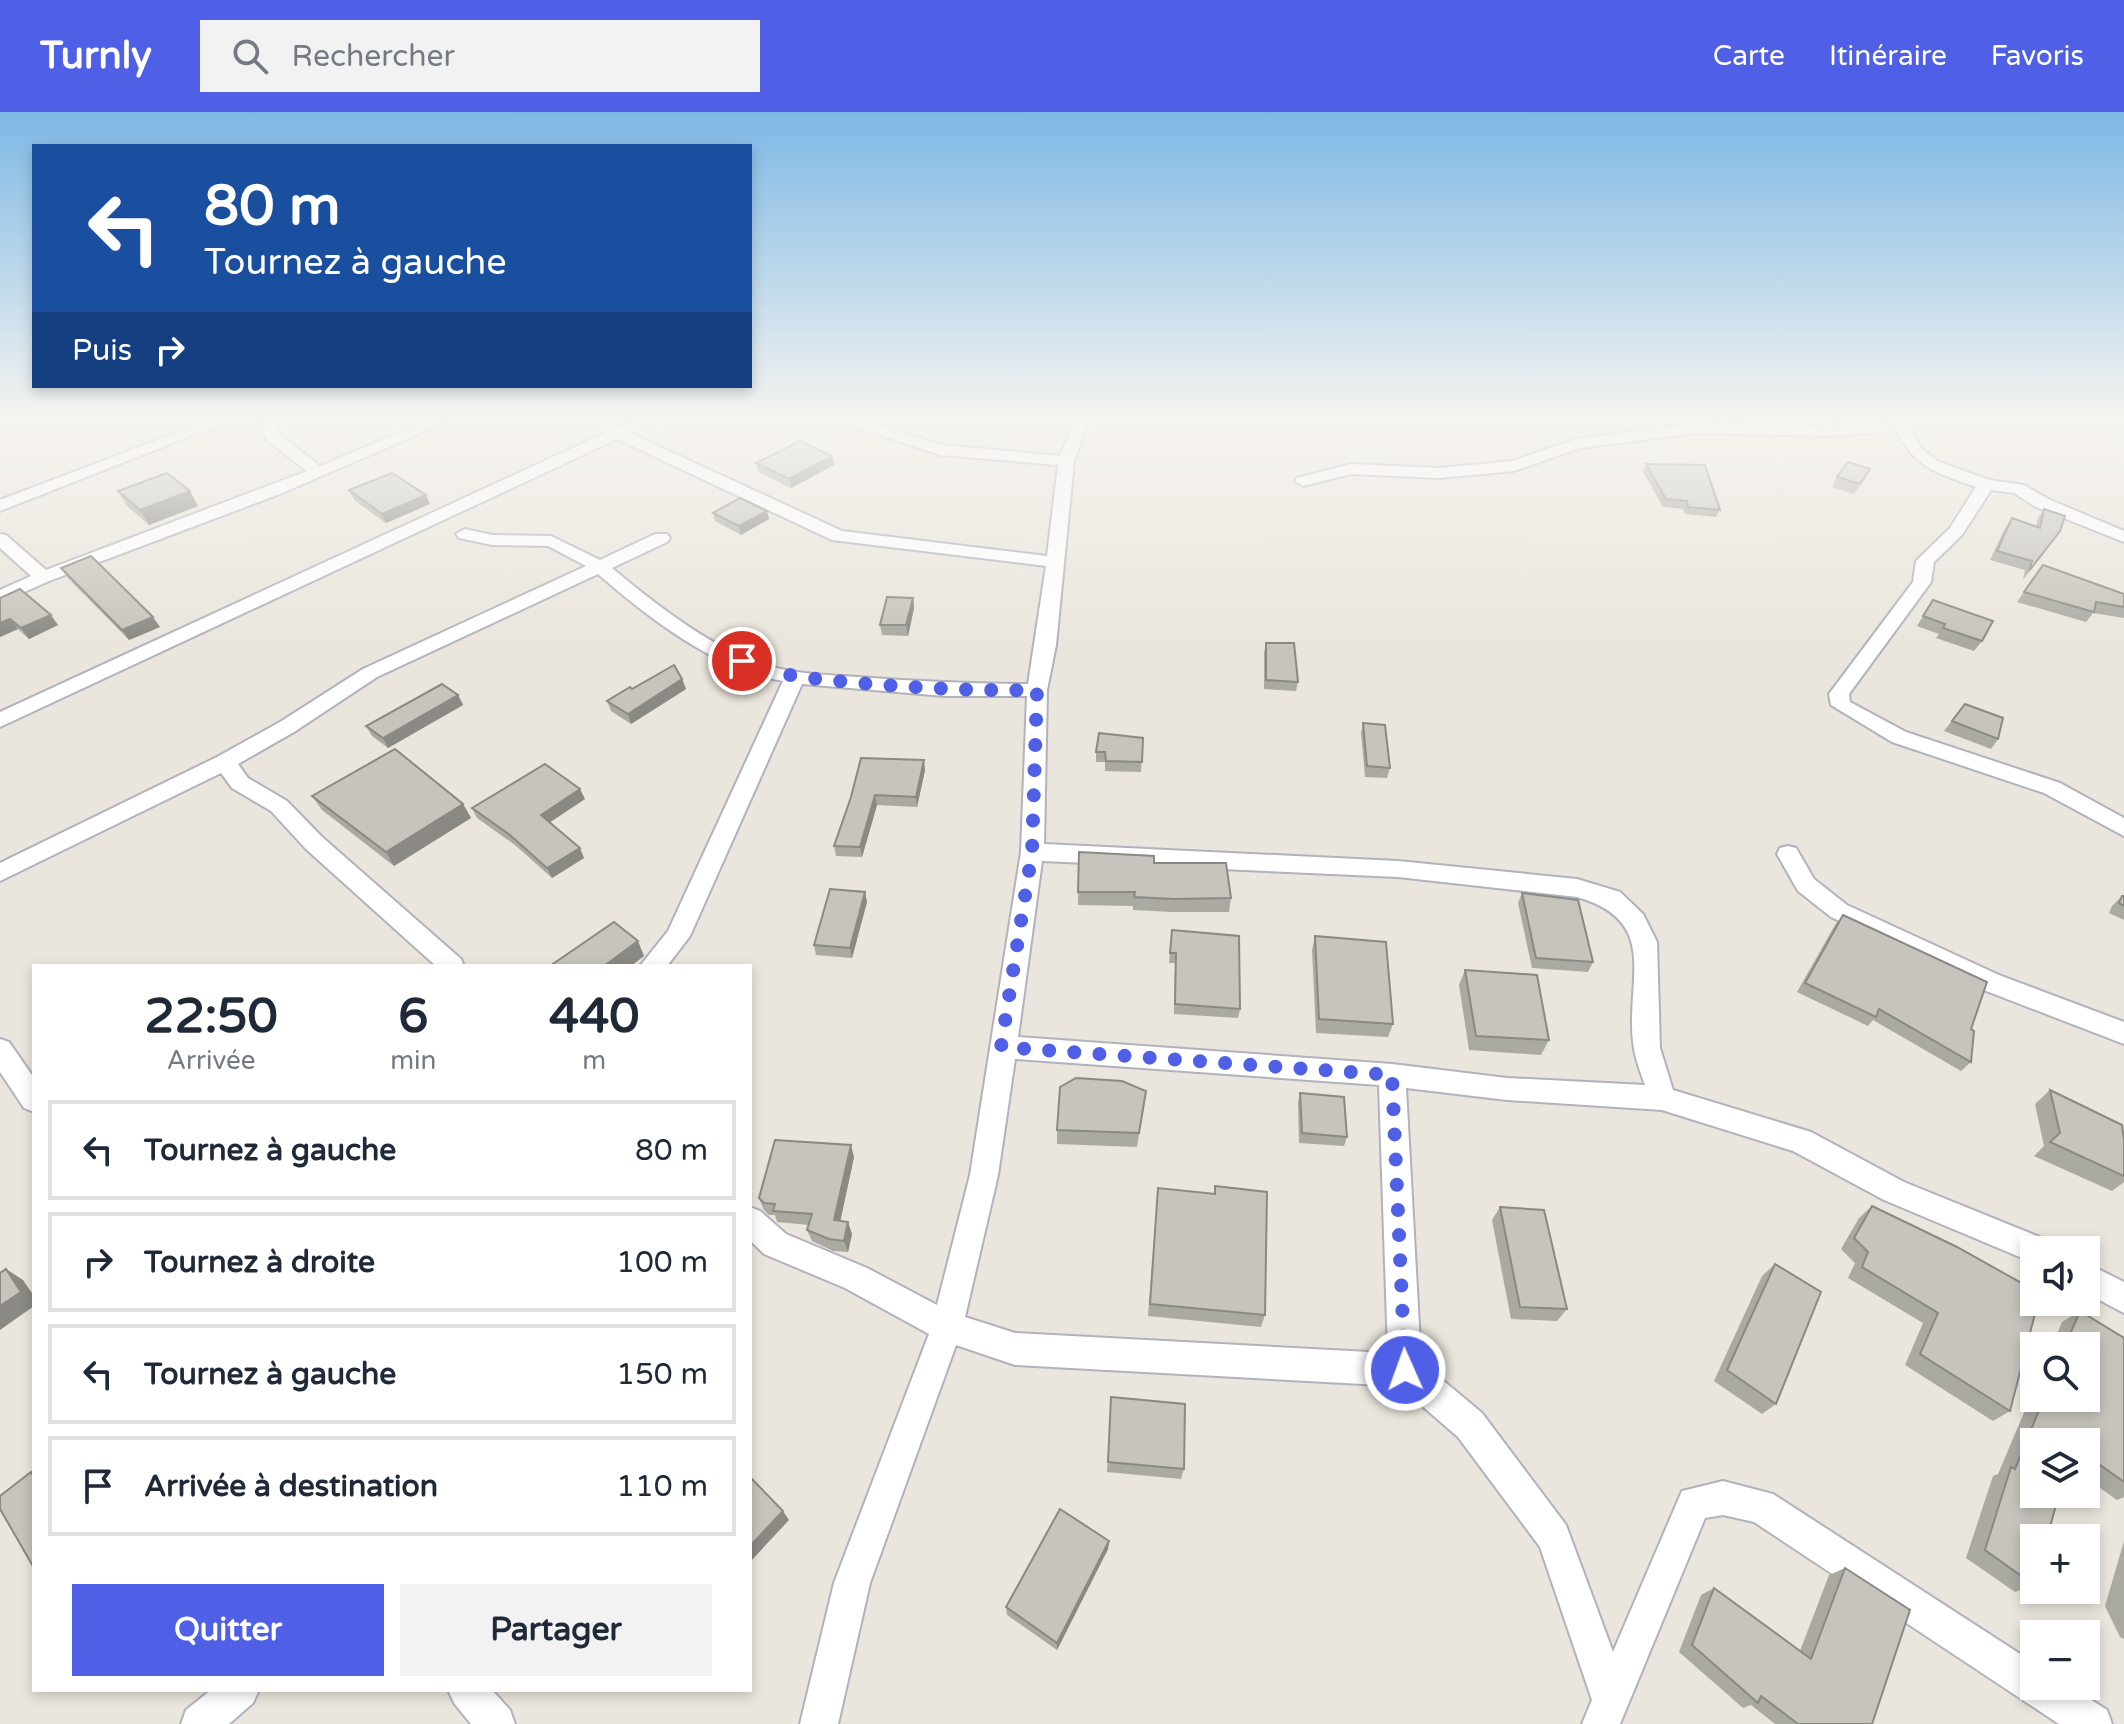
<!DOCTYPE html>
<html lang="fr">
<meta charset="utf-8">
<style>
body{margin:0;font-family:"Varela Round",sans-serif;background:#f2f2f3;color:#1f2937;height:100vh;display:flex;flex-direction:column;font-size:30px;white-space:nowrap}
*{box-sizing:border-box;margin:0}
p{font-size:26px;color:#747a83}
.icon{flex:none;width:44px;height:44px;fill:none;stroke:currentColor;stroke-width:2;stroke-linecap:round;stroke-linejoin:round}
.map{position:relative;flex:1;overflow:hidden}
.details{position:absolute;left:32px;top:852px;width:720px;height:728px;display:flex;flex-direction:column;background:#fff;border-radius:0px;box-shadow:0 4px 12px #0003}
.details>*{flex:none}
.guide{position:absolute;left:32px;top:32px;width:720px;height:244px;border-radius:0px;box-shadow:0 4px 12px #0003;background:#1a4fa0;color:#fff;overflow:hidden}
.controls{position:absolute;left:2020px;top:1124px;display:grid;gap:16px}
.controls a{display:grid;place-items:center;width:80px;height:80px;border-radius:0px;background:#fff;box-shadow:0 4px 12px #0003;font-size:40px}
.pin{position:absolute;display:grid;place-items:center;width:68px;height:68px;color:#fff;margin:-34px;border:4px solid #fff;border-radius:50%;box-shadow:0 2px 8px #0007}
.me{position:absolute;width:88px;margin:-44px;rotate:358deg;stroke-linejoin:round;filter:drop-shadow(0 0 6px #0008)}
.turn{display:flex;align-items:center;gap:28px;height:168px;padding:0 40px;font-size:36px}
.turn .icon{width:104px;height:104px;stroke-width:2.5}
.turn b{display:block;font-size:56px;line-height:68px}
.then{display:flex;align-items:center;height:76px;padding:0 40px;background:#0003;gap:16px;font-size:30px}
.eta{display:flex;justify-content:space-evenly;align-items:center;height:136px;text-align:center}
.eta b{font-size:48px;font-weight:700;line-height:56px}
.action{display:flex;gap:16px;margin-top:auto;padding:16px 40px}
.action a{flex:1;height:92px;border-radius:0px;background:#4f60e6;color:#fff;font-size:32px;font-weight:700;line-height:92px;text-align:center}
.action a+a{background:#f2f2f3;color:#1f2937}
ul{padding:0;list-style:none}
li{display:flex;align-items:center;gap:24px;height:100px;margin:0 16px 12px;padding:0 24px;border:4px solid #e0e1e3;border-radius:0px}
li div{flex:1}
li b{display:block;font-size:30px}
li em{font-style:normal}
header{display:flex;align-items:center;gap:48px;box-sizing:border-box;height:112px;padding:0 40px;background:#4f60e6;color:#fff}
header strong{font-size:38px}
nav{display:flex;gap:44px;margin-inline-start:auto;font-size:28px}
.search{width:560px;height:72px;background:#f2f2f3;display:flex;align-items:center;gap:20px;box-sizing:border-box;padding:0 28px;border-radius:0px;color:#747a83;font-size:30px}
.map>svg:first-child{display:block}
</style>
<header>
<strong>Turnly</strong>
<div class="search"><svg class="icon" aria-label="search" viewBox="0 0 24 24"><circle cx="10" cy="10" r="6"/><path d="M15 15l6 6"/></svg>Rechercher</div>
<nav><a>Carte</a><a>Itinéraire</a><a>Favoris</a></nav>
</header>
<div class="map">
<svg width="2124" height="1612" viewBox="0 0 2124 1612">
<rect width="100%" height="100%" fill="#eae6dd"/>
<g fill="none" stroke-linecap="round" stroke-linejoin="round">
<defs>
<g id="minor">
<polygon points="218,305 239,305 0,399 0,388"/>
<polygon points="256,305 270,305 280,323 320,354 438,305 458,305 280,382 49,469 0,491 0,478 31,464 0,436 0,422 6,423 46,458 307,359 268,329"/>
<path d="M582,305H599L618,315L647,305H667L665,308L630,321L842,419L1047,444L1058,353L941,343L825,305H848L942,333L1060,344L1076,305H1090L1074,349L1056,533L1047,578L1044,732L1398,749L1577,767L1620,780L1643,802L1657,830L1660,936L1673,978L1811,1020L1904,1070L2047,1128L2051,1138H2034V1151L1884,1088L1793,1039L1662,998L1507,988L1406,976L1421,1250L1482,1301L1566,1413L1613,1540L1682,1379L1723,1369L1773,1382L2034,1551V1574H2069L2107,1598L2112,1612H2059L1754,1410L1723,1403L1705,1406L1620,1612H1582L1592,1588L1540,1435L1458,1325L1399,1274L1015,1253L956,1233L870,1471L838,1612H800L834,1471L929,1222L845,1176L764,1142L750,1128V1095L760,1099L786,1122L867,1156L937,1193L970,1063L1021,740L1027,584H944L802,572L690,824L667,854H640L668,819L783,569C714,557 650,507 598,462L377,565L294,620L238,652L248,666L287,689L322,725L461,847L464,854H436L306,737L271,699L232,676L221,661L0,769V751L217,645L280,610L363,557L586,454L548,434L492,433L459,426L456,422L465,417L492,423L551,424L600,448L655,422H667L670,426L667,430L612,456C655,492 717,541 772,555C799,562 829,563 857,565C914,569 971,572 1028,572L1046,454L832,428L617,327L0,615V600L605,321ZM1042,749L1398,765L1577,785C1664,810 1623,871 1634,937C1636,949 1641,962 1645,973L1507,966L1392,952L1018,925ZM1015,947L1379,973L1388,1241L1015,1221L965,1205L998,1063Z"/>
<path d="M1913,305H1934L1911,318L1921,336L1937,349L1989,368L2024,373L2048,387L2124,419V430L2036,395L2014,381L1991,378L1962,423L1934,450L1931,470L1849,582L1850,590L1906,620L2060,671L2124,706V724L2044,681L1892,630L1831,593L1829,582L1913,470L1916,449L1950,416L1976,375C1936,360 1918,358 1896,319L1829,324L1697,321L1580,336L1514,359L1440,366L1351,362L1303,374L1295,369L1297,366L1351,352L1440,356L1512,349L1577,327L1697,311L1829,314L1882,312Z"/>
<polygon points="1788,734 1796,736 1814,767 1847,793 1999,863 2124,910 2124,932 1981,877 1831,805 1798,779 1777,742 1780,736"/>
<polygon points="0,927 9,930 34,966 34,1000 24,996 0,960"/>
<polygon points="2086,1151 2124,1170 2124,1201 2086,1181"/>
<polygon points="211,1578 259,1578 253,1591 229,1612 181,1612 186,1598"/>
<polygon points="448,1578 492,1578 510,1598 515,1612 471,1612 454,1591"/>
</g>
</defs>
<use href="#minor" stroke="#b1b2bc" stroke-width="4"/>
<use href="#minor" fill="#fff" fill-rule="evenodd"/>
</g>
<g fill="#aaa9a2">
<polygon points="832,344 834,353 791,376 758,360 756,351"/>
<polygon points="1646,352 1720,398 1716,405 1685,402 1683,397 1663,395 1643,360"/>
<polygon points="1870,357 1854,382 1832,375 1837,365"/>
<polygon points="349,378 430,392 386,411 354,388"/>
<polygon points="118,379 198,394 149,413 127,394"/>
<polygon points="2044,397 2053,429 2023,468 2025,458 1990,448 2005,416 2012,406 2036,415 2038,406"/>
<polygon points="713,401 769,407 741,423 715,409"/>
<polygon points="2043,453 2124,482 2124,506 2093,501 2086,510 2017,490"/>
<polygon points="61,456 160,515 129,528 68,466"/>
<polygon points="0,486 58,513 29,527 18,517 0,525"/>
<polygon points="913,486 914,496 908,524 882,523 880,513"/>
<polygon points="1933,488 1982,529 1974,539 1936,526 1939,522 1917,514"/>
<polygon points="1266,531 1298,570 1296,579 1264,577 1264,541"/>
<polygon points="682,567 686,577 631,612 611,599 607,589 632,577"/>
<polygon points="458,583 463,593 388,636 372,624 366,614"/>
<polygon points="1965,592 1998,627 1991,637 1944,619"/>
<polygon points="1363,611 1390,656 1387,666 1365,665 1361,621"/>
<polygon points="1143,626 1141,660 1105,659 1105,650 1096,650 1096,640"/>
<polygon points="925,658 917,695 877,693 862,745 836,744 834,734 851,685"/>
<polygon points="312,684 463,692 471,706 394,754 322,698"/>
<polygon points="585,687 550,710 584,746 552,766 515,733 477,706 472,696"/>
<polygon points="1079,740 1154,751 1231,786 1229,800 1172,800 1133,798 1133,794 1078,793"/>
<polygon points="865,780 867,790 852,846 816,843 814,833"/>
<polygon points="1522,781 1593,850 1588,860 1532,856 1518,791"/>
<polygon points="2122,784 2124,784 2124,808 2109,801 2112,794"/>
<polygon points="1843,803 1971,950 1961,959 1873,908 1868,914 1797,880 1835,813"/>
<polygon points="1172,818 1240,897 1238,906 1174,902 1175,851 1169,851"/>
<polygon points="1315,824 1393,912 1388,925 1316,921 1312,838"/>
<polygon points="1465,858 1549,928 1541,943 1469,938 1459,873"/>
<polygon points="2050,978 2124,1028 2124,1070 2112,1079 2034,1044 2044,1034 2035,992"/>
<polygon points="1300,981 1347,1025 1344,1034 1299,1031 1298,990"/>
<polygon points="1144,993 1137,1035 1057,1032 1057,1018"/>
<polygon points="854,1045 840,1109 852,1122 848,1140 833,1139 812,1129 807,1118 809,1113 777,1110 775,1103 769,1103 764,1098 759,1086"/>
<polygon points="1215,1074 1265,1203 1261,1215 1148,1204 1158,1076 1214,1082"/>
<polygon points="1872,1094 2010,1299 1993,1309 1905,1253 1923,1211 1848,1166 1855,1151 1841,1137 1859,1106"/>
<polygon points="1500,1095 1567,1197 1557,1209 1511,1207 1492,1108"/>
<polygon points="1775,1152 1776,1292 1762,1302 1714,1269 1762,1164"/>
<polygon points="2080,1199 2124,1226 2124,1385 2117,1388 2086,1366 2086,1330 2034,1330 2034,1473 2015,1480 1966,1446 1993,1364 1998,1362 2034,1277 2034,1286 2086,1286 2086,1234 2052,1234 2062,1210"/>
<polygon points="1111,1285 1184,1357 1181,1367 1107,1360"/>
<polygon points="1109,1429 1108,1437 1057,1538 1007,1503 1006,1495"/>
<polygon points="2124,1429 2124,1527 2120,1525 2105,1494"/>
<polygon points="1845,1456 1872,1612 1775,1612 1751,1593 1743,1596 1679,1540 1701,1483 1714,1476 1800,1539 1829,1463"/>
</g>
<g fill="#8b8984">
<polygon points="832,344 834,353 791,376 789,367"/>
<polygon points="190,379 198,394 149,413 140,398"/>
<polygon points="426,383 430,392 386,411 382,402"/>
<polygon points="767,399 769,407 741,423 739,414"/>
<polygon points="913,486 914,496 908,524 906,513"/>
<polygon points="51,503 58,513 29,527 21,516"/>
<polygon points="153,505 160,515 129,528 122,518"/>
<polygon points="10,507 18,517 0,525 0,511"/>
<polygon points="682,567 686,577 631,612 628,602"/>
<polygon points="458,583 463,593 388,636 383,626"/>
<polygon points="924,648 925,658 917,695 916,685"/>
<polygon points="580,677 585,687 546,713 541,703"/>
<polygon points="875,683 877,693 862,745 860,735"/>
<polygon points="463,692 471,706 394,754 386,740"/>
<polygon points="580,736 584,746 552,766 547,756"/>
<polygon points="865,780 867,790 852,846 850,836"/>
<polygon points="638,829 644,844 631,854 604,854"/>
<polygon points="851,1033 854,1045 838,1120 834,1108"/>
<polygon points="848,1110 852,1122 848,1140 844,1129"/>
<polygon points="6,1157 23,1168 34,1184 34,1194 0,1218 0,1194"/>
<polygon points="783,1399 789,1408 750,1450 750,1434"/>
<polygon points="1109,1429 1108,1437 1057,1538 1057,1531"/>
</g>
<g fill="#c6c4bc" stroke="#8b8984" stroke-width="2">
<polygon points="800,329 832,344 789,367 756,351"/>
<polygon points="1848,350 1870,357 1860,372 1837,365"/>
<polygon points="1646,352 1705,353 1720,398 1688,395 1687,389 1666,387"/>
<polygon points="167,361 190,379 140,398 118,379"/>
<polygon points="392,361 426,383 382,402 349,378"/>
<polygon points="740,386 767,399 739,414 713,401"/>
<polygon points="2044,397 2065,404 2060,419 2029,459 2032,449 1997,439 2012,406 2040,416"/>
<polygon points="91,444 153,505 122,518 61,456"/>
<polygon points="2043,453 2124,482 2124,495 2096,490 2094,500 2024,480"/>
<polygon points="20,477 51,503 21,516 10,507 0,511 0,486"/>
<polygon points="887,485 913,486 906,513 880,513"/>
<polygon points="1933,488 1993,509 1982,529 1943,516 1945,512 1923,504"/>
<polygon points="1266,531 1294,531 1298,570 1266,568"/>
<polygon points="674,553 682,567 628,602 607,589 630,575 632,577"/>
<polygon points="442,572 458,583 383,626 366,614"/>
<polygon points="1965,592 2003,606 1998,627 1952,609"/>
<polygon points="1363,611 1385,613 1390,656 1367,654"/>
<polygon points="1099,621 1143,626 1142,650 1106,649 1105,640 1096,640"/>
<polygon points="395,637 463,692 386,740 312,684"/>
<polygon points="861,646 924,648 916,685 875,683 860,735 834,734 851,685"/>
<polygon points="545,652 580,677 541,703 580,736 547,756 510,723 472,696"/>
<polygon points="1079,740 1154,744 1154,751 1226,751 1231,786 1174,787 1134,785 1135,780 1078,780"/>
<polygon points="830,777 865,780 850,836 814,833"/>
<polygon points="1522,781 1578,788 1593,850 1536,846"/>
<polygon points="2122,784 2124,784 2124,794 2119,791"/>
<polygon points="1843,803 1987,870 1971,917 1974,919 1971,950 1879,897 1876,905 1805,871"/>
<polygon points="614,810 638,829 604,854 550,854"/>
<polygon points="1172,818 1239,824 1240,897 1175,892 1176,841 1170,841"/>
<polygon points="1315,824 1386,830 1393,912 1319,907"/>
<polygon points="1465,858 1537,863 1549,928 1476,924"/>
<polygon points="1076,966 1122,969 1146,979 1139,1021 1057,1018 1060,975"/>
<polygon points="2050,978 2122,1013 2124,1028 2124,1064 2050,1030 2060,1021"/>
<polygon points="1300,981 1344,985 1347,1025 1302,1021"/>
<polygon points="775,1028 851,1033 834,1108 848,1110 844,1129 829,1127 807,1118 812,1102 773,1099 775,1092 764,1091 759,1086"/>
<polygon points="1215,1074 1267,1080 1265,1203 1150,1192 1158,1076 1215,1082"/>
<polygon points="1872,1094 1957,1135 2034,1178 2034,1190 2038,1190 2010,1299 1920,1242 1938,1201 1862,1155 1868,1140 1854,1126"/>
<polygon points="1500,1095 1544,1098 1567,1197 1520,1195"/>
<polygon points="1775,1152 1821,1180 1776,1292 1727,1258"/>
<polygon points="6,1157 21,1180 0,1194 0,1161"/>
<polygon points="2080,1199 2124,1226 2124,1370 2086,1343 2086,1330 2034,1330 2034,1382 2059,1382 2047,1426 2034,1426 2034,1473 1985,1438 2011,1355 2015,1357 2044,1286 2086,1286 2086,1234 2065,1234"/>
<polygon points="1111,1285 1185,1292 1184,1357 1108,1350"/>
<polygon points="31,1360 34,1365 34,1456 0,1397 0,1384"/>
<polygon points="750,1365 783,1399 750,1434"/>
<polygon points="1060,1397 1109,1429 1057,1531 1006,1495"/>
<polygon points="1845,1456 1910,1498 1872,1612 1798,1612 1761,1584 1758,1591 1692,1533 1714,1476 1811,1547"/>
</g>
<linearGradient id="sky" x2="0" y2="1"><stop stop-color="#7db8e5"/><stop offset="0.58" stop-color="#f6f4f0"/><stop offset="1" stop-color="#f6f4f0" stop-opacity="0"/></linearGradient>
<rect width="2124" height="530" fill="url(#sky)"/>
<g fill="none" stroke-linecap="round" stroke-linejoin="round">
<path stroke="#4f60e6" stroke-width="14" stroke-dasharray="0 25.2" d="M742,549C779,565 818,567 858,571C918,576 977,579 1037,578L1032,740L1001,935L1392,963L1405,1258"/>
</g>
</svg>
<div class="controls">
<a><svg class="icon" aria-label="sound" viewBox="0 0 24 24"><path d="M4 9h4l5-4v14l-5-4H4zM17 9q2 3 0 6"/></svg></a>
<a><svg class="icon" aria-label="search" viewBox="0 0 24 24"><circle cx="10" cy="10" r="6"/><path d="M15 15l6 6"/></svg></a>
<a><svg class="icon" aria-label="layers" viewBox="0 0 24 24"><path d="M12 4l9 5-9 5-9-5zM3 14l9 5 9-5"/></svg></a>
<a>+</a>
<a>−</a>
</div>
<div class="pin" style="left:742px;top:549px;background:#d93025"><svg class="icon" aria-label="arrive" viewBox="0 0 24 24"><path d="M6 21V4h12l-3 4 3 4H6"/></svg></div>
<svg class="me" style="left:1405px;top:1258px" viewBox="-20 -20 40 40"><circle r="17" fill="#4f60e6" stroke="#fff" stroke-width="3"/><path d="M0-11L8 9 0 5-8 9z" fill="#fff"/></svg>
<div class="guide">
<div class="turn"><svg class="icon" aria-label="left" viewBox="0 0 24 24"><path d="M17 20v-9H6M10 6l-5 5 5 5"/></svg><div><b>80 m</b>Tournez à gauche</div></div>
<div class="then">Puis<svg class="icon" aria-label="right" viewBox="0 0 24 24"><path d="M7 20v-9h11M14 6l5 5-5 5"/></svg></div>
</div>
<section class="details">
<div class="eta">
<div><b>22:50</b><p>Arrivée</p></div>
<div><b>6</b><p>min</p></div>
<div><b>440</b><p>m</p></div>
</div>
<ul>
<li><svg class="icon" aria-label="left" viewBox="0 0 24 24"><path d="M17 20v-9H6M10 6l-5 5 5 5"/></svg><div><b>Tournez à gauche</b></div><em>80 m</em></li>
<li><svg class="icon" aria-label="right" viewBox="0 0 24 24"><path d="M7 20v-9h11M14 6l5 5-5 5"/></svg><div><b>Tournez à droite</b></div><em>100 m</em></li>
<li><svg class="icon" aria-label="left" viewBox="0 0 24 24"><path d="M17 20v-9H6M10 6l-5 5 5 5"/></svg><div><b>Tournez à gauche</b></div><em>150 m</em></li>
<li><svg class="icon" aria-label="arrive" viewBox="0 0 24 24"><path d="M6 21V4h12l-3 4 3 4H6"/></svg><div><b>Arrivée à destination</b></div><em>110 m</em></li>
</ul>
<div class="action"><a>Quitter</a><a>Partager</a></div>
</section>
</div>
